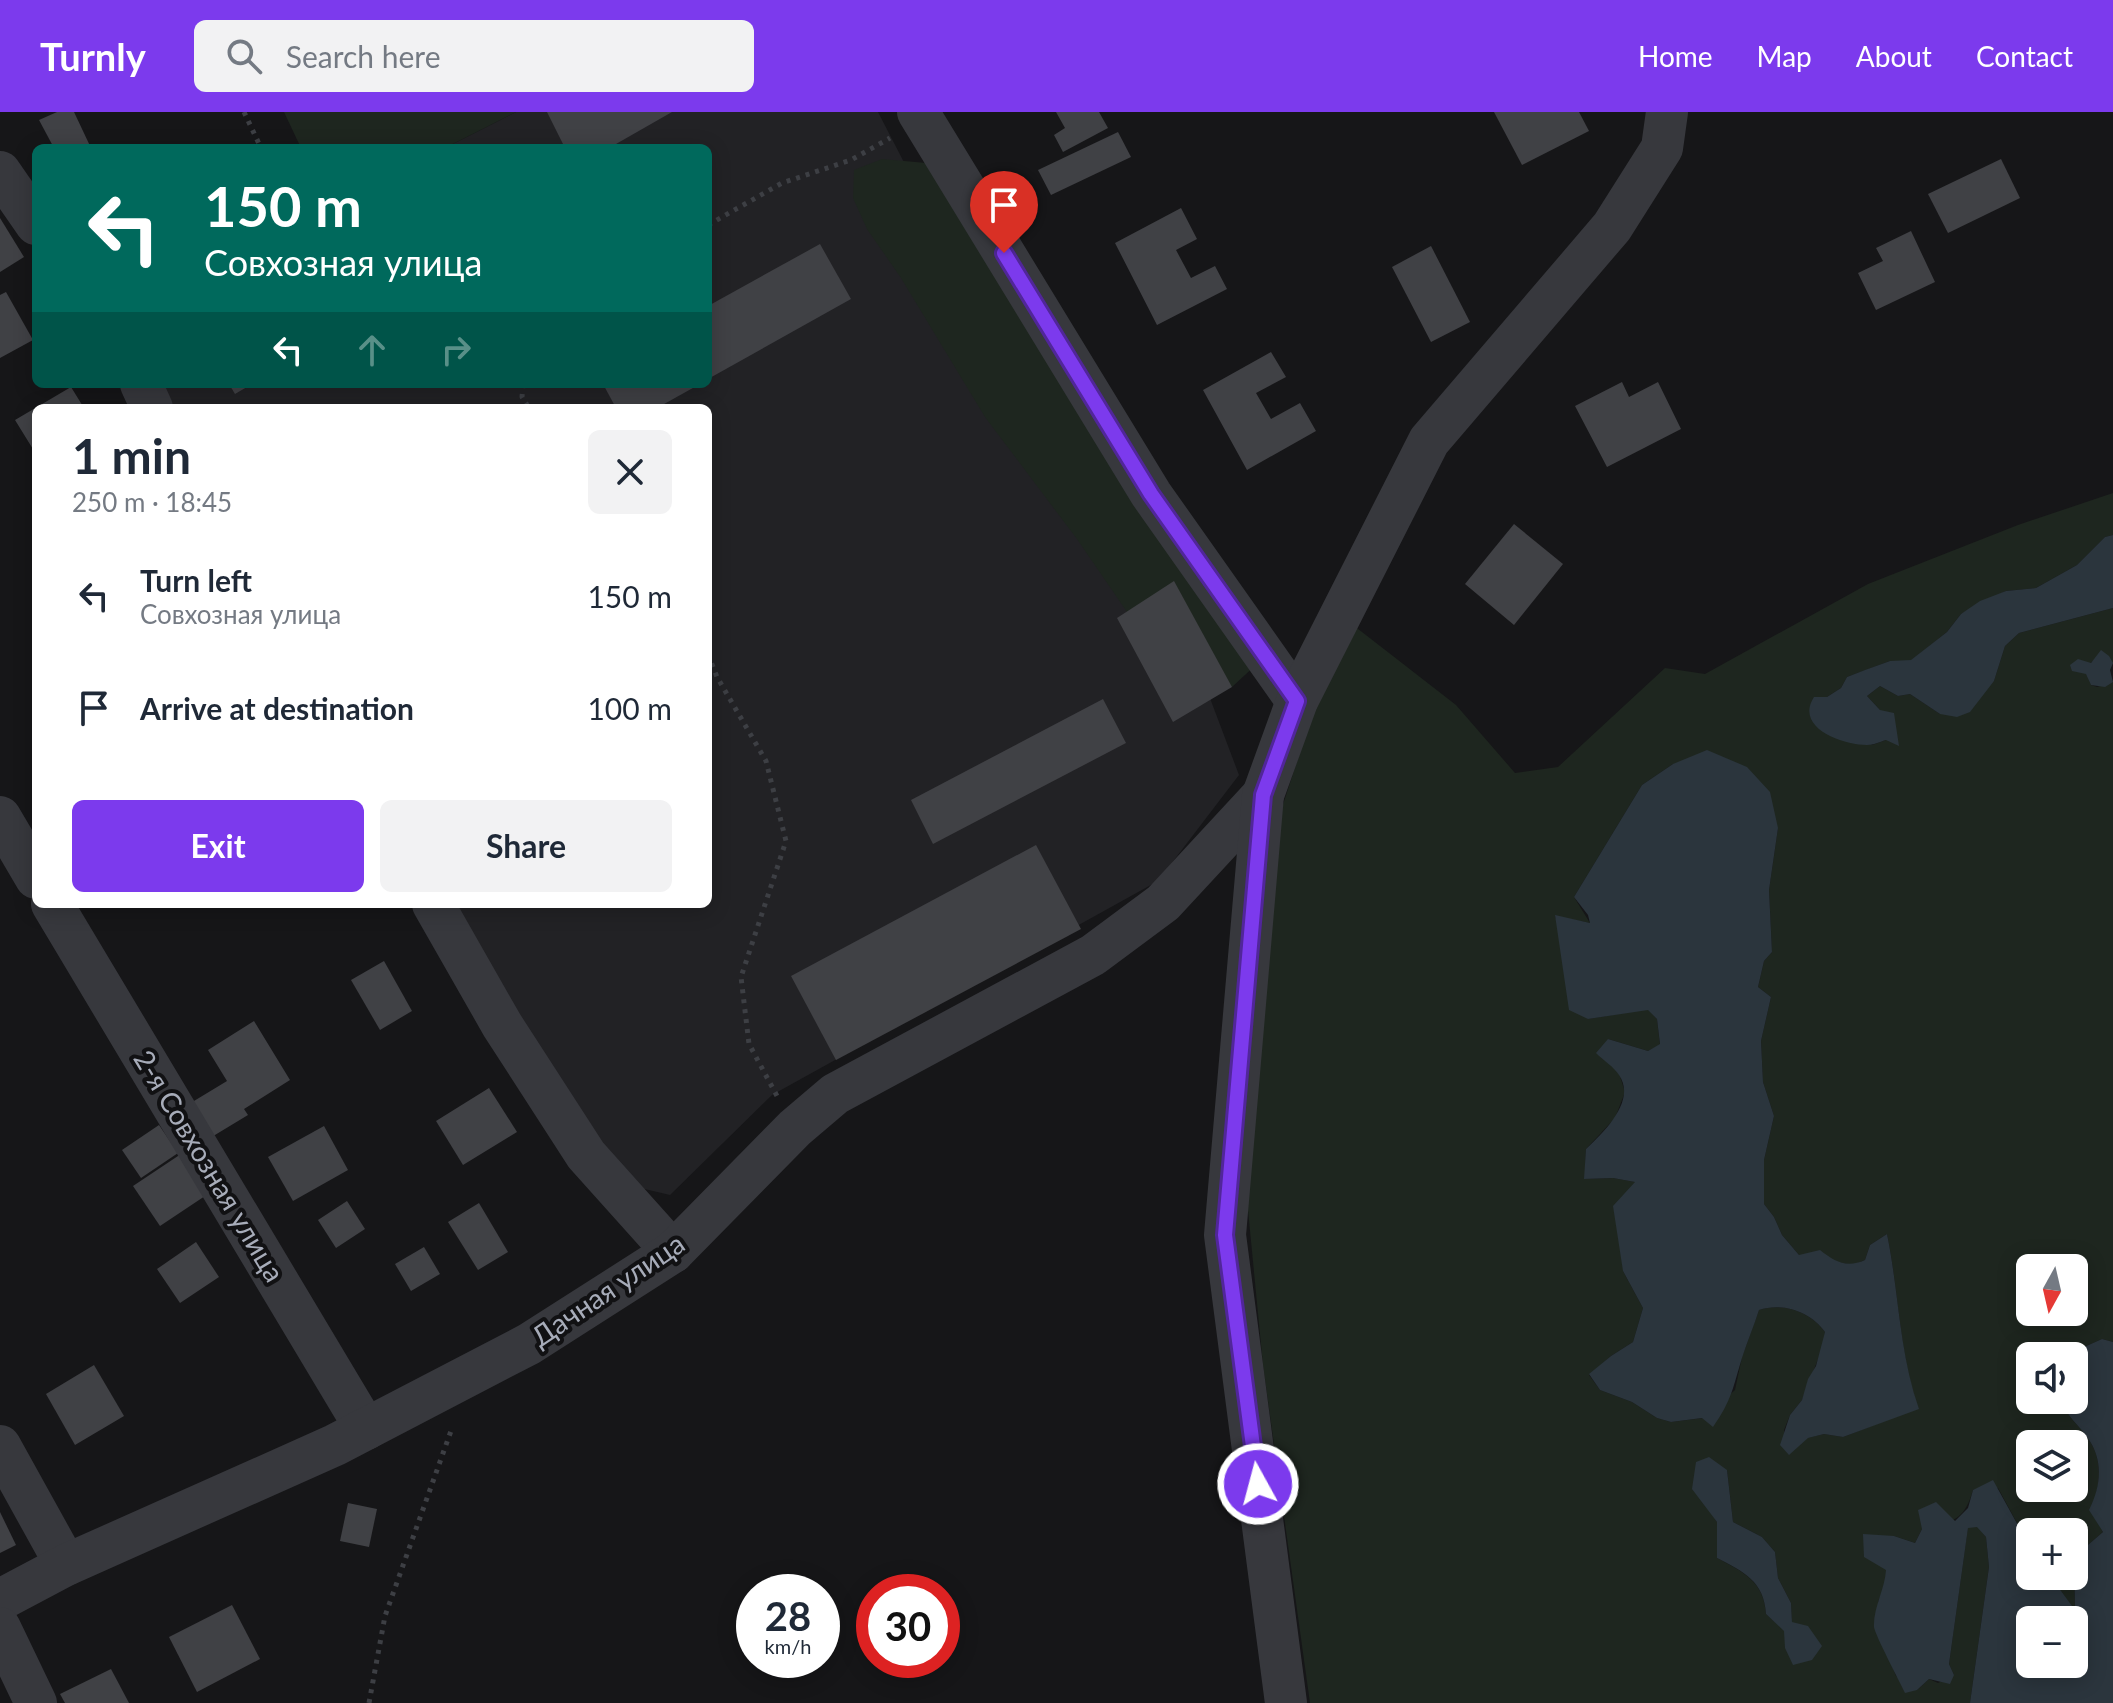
<!DOCTYPE html>
<meta charset="utf-8">
<style>
body{margin:0;font-family:Lato,sans-serif;background:#f2f2f3;color:#1f2937;height:100vh;display:flex;flex-direction:column;font-size:30px;white-space:nowrap}
*{box-sizing:border-box;margin:0}
p{font-size:26px;color:#747a83}
.icon{flex:none;width:44px;height:44px;fill:none;stroke:currentColor;stroke-width:2;stroke-linecap:round;stroke-linejoin:round}
.map{position:relative;flex:1;overflow:hidden}
.panel{position:absolute;left:32px;top:292px;width:680px;height:504px;display:flex;flex-direction:column;background:#fff;border-radius:12px;box-shadow:0 4px 20px #0003}
.panel>*{flex:none}
.hud{position:absolute;left:32px;top:32px;width:680px;height:244px;border-radius:12px;box-shadow:0 4px 20px #0003;background:#00695c;color:#fff;overflow:hidden}
.needle{width:52px;rotate:188deg}
.tools{position:absolute;left:2016px;top:1142px;display:grid;gap:16px}
.tools a{display:grid;place-items:center;width:72px;height:72px;border-radius:12px;background:#fff;box-shadow:0 4px 20px #0003;font-size:40px}
.speed{position:absolute;left:736px;top:1462px;display:flex;gap:16px;font-size:40px;font-weight:700;text-align:center}
.speed>*{display:grid;place-content:center;width:104px;height:104px;border-radius:50%;background:#fff;box-shadow:0 4px 20px #0003;line-height:1}
.speed small{font-size:20px;font-weight:400}
.speed .limit{border:12px solid #d22;background:#fff;color:#111}
.pin{position:absolute;display:grid;place-items:center;width:68px;height:68px;color:#fff;margin:-82px -34px;border-radius:50% 50% 50% 0;rotate:-45deg;box-shadow:0 0 8px #0007}
.pin .icon{rotate:45deg}
.me{position:absolute;width:88px;margin:-44px;rotate:353deg;stroke-linejoin:round;filter:drop-shadow(0 0 6px #0008)}
.turn{display:flex;align-items:center;gap:28px;height:168px;padding:0 40px;font-size:36px}
.turn .icon{width:104px;height:104px;stroke-width:2.5}
.turn b{display:block;font-size:56px;line-height:68px}
.lanes{display:flex;align-items:center;height:76px;padding:0 40px;background:#0003;justify-content:center;gap:40px;direction:ltr}
.lanes .off{opacity:.35}
.round{display:grid;place-items:center;flex:none;width:84px;height:84px;border-radius:12px;background:#f2f2f3}
.headline{display:flex;align-items:center;justify-content:space-between;height:136px;padding:0 40px}
h1{font-size:48px;font-weight:700;line-height:60px}
.action{display:flex;gap:16px;margin-top:auto;padding:16px 40px}
.action a{flex:1;height:92px;border-radius:12px;background:#7c3aed;color:#fff;font-size:32px;font-weight:700;line-height:92px;text-align:center}
.action a+a{background:#f2f2f3;color:#1f2937}
ul{padding:0;list-style:none}
li{display:flex;align-items:center;gap:24px;height:112px;padding:0 40px}
li div{flex:1}
li b{display:block;font-size:30px}
li em{font-style:normal}
header{display:flex;align-items:center;gap:48px;box-sizing:border-box;height:112px;padding:0 40px;background:#7c3aed;color:#fff}
header strong{font-size:38px}
nav{display:flex;gap:44px;margin-inline-start:auto;font-size:28px}
.search{width:560px;height:72px;background:#f2f2f3;display:flex;align-items:center;gap:20px;box-sizing:border-box;padding:0 28px;border-radius:12px;color:#747a83;font-size:30px}
.map>svg:first-child{display:block}
</style>
<header>
<strong>Turnly</strong>
<div class="search"><svg class="icon" aria-label="search" viewBox="0 0 24 24"><circle cx="10" cy="10" r="6"/><path d="M15 15l6 6"/></svg>Search here</div>
<nav><a>Home</a><a>Map</a><a>About</a><a>Contact</a></nav>
</header>
<div class="map">
<svg width="2113" height="1591" viewBox="0 0 2113 1591">
<rect width="100%" height="100%" fill="#161618"/>
<polygon fill="#222225" points="516,0 878,0 1062,356 1185,520 1239,663 1158,769 772,983 670,1083 615,1070 452,792 708,792 708,296 170,296 156,272 708,272 708,36 445,36"/>
<g fill="#1e261f" fill-rule="evenodd">
<polygon points="284,0 516,0 445,36 301,36"/>
<polygon points="882,47 926,51 1259,550 1232,575 1127,500 1077,427 985,305 901,166 867,117 853,86 854,58"/>
<path d="M2113,381V423L2105,425L2077,453L2036,476L2006,479L1961,502L1947,520L1911,549H1890L1847,565L1841,576L1827,585L1872,633L1886,628L1880,598L1867,584L1880,574L1898,584L1910,582L1940,602L1994,569L2005,534L2019,521L2113,496V551L2094,548L2081,559L2087,562L2091,573L2097,575L2113,570V1230L2102,1227L2073,1240L2071,1244H2030V1288H2061C2066,1304 2078,1312 2087,1325C2104,1348 2101,1374 2090,1398L2103,1420L2074,1445V1420H2030V1435L1998,1376L1973,1378C1964,1410 1951,1410 1922,1417L1915,1431L1894,1424L1885,1472L1878,1490L1885,1536L1896,1564L1917,1578L1929,1567L1938,1571L1954,1563L1949,1552L1968,1415H1978L1986,1425L1989,1455L1970,1591H1310L1263,1253L1245,1067L1271,729L1315,595L1353,513L1456,593L1515,661L1558,655L1665,556L1705,562L1868,472L2018,413ZM1673,652L1778,716L1769,778L1772,840L1764,849L1758,875L1771,885L1761,929L1763,970L1774,1004L1764,1048V1092L1774,1105L1782,1123L1799,1143L1853,1153L1865,1148L1870,1133L1887,1122C1899,1180 1899,1240 1918,1296L1843,1325L1824,1322L1807,1326L1789,1342L1784,1326V1318L1790,1303L1802,1288L1824,1232L1825,1220C1811,1200 1783,1190 1759,1198L1742,1245L1735,1278L1703,1306L1671,1310L1657,1306L1632,1290L1600,1278L1589,1263L1611,1244L1633,1230L1643,1196L1623,1159L1635,1070L1613,1066L1585,1067L1586,1037L1615,1006L1625,980L1608,927L1648,939L1660,933L1657,907L1648,897L1588,907L1555,804L1590,811L1574,785L1642,673ZM2030,1156H2074V1200H2030ZM2030,1332H2074V1376H2030ZM1727,1358L1733,1410L1762,1425L1775,1440L1778,1466L1791,1491L1792,1510L1785,1536V1519L1766,1502C1764,1469 1743,1460 1717,1446V1410L1708,1396Z"/>
<polygon points="2074,1449 2075,1499 2050,1464 2074,1464"/>
</g>
<g fill="#2b353d" fill-rule="evenodd">
<path d="M2113,423V496L2019,521L2005,534L1994,569L1970,600L1957,605L1940,602L1910,582L1898,584L1880,574L1867,584L1880,598L1894,601L1899,634L1886,628C1879,630 1874,633 1867,633C1843,633 1794,616 1814,585H1827L1841,576L1847,565L1865,558L1890,549L1911,548L1947,520L1961,502L1980,489L2006,479L2036,476L2077,453L2105,425Z"/>
<polygon points="2101,538 2109,544 2113,551 2110,558 2113,570 2105,575 2091,573 2086,562 2072,559 2070,553 2078,547 2091,551"/>
<path d="M1707,638L1747,655L1770,680L1778,716L1769,778L1772,840L1764,849L1758,875L1771,885L1761,929L1763,970L1774,1004L1764,1048V1092L1774,1105L1782,1123L1799,1143L1820,1138C1835,1150 1847,1156 1865,1148L1870,1133L1887,1122C1899,1180 1899,1240 1919,1297L1843,1325L1824,1322L1808,1326L1789,1343L1780,1333L1790,1303L1802,1288L1808,1267L1816,1254L1825,1220C1811,1200 1783,1190 1759,1198C1754,1214 1747,1230 1742,1246C1733,1275 1732,1288 1713,1315L1702,1306L1671,1310L1657,1306L1632,1290L1600,1278L1589,1262L1611,1244L1633,1230L1643,1196L1623,1159L1613,1094L1635,1070L1613,1066L1584,1067L1586,1037C1603,1021 1637,989 1619,963C1614,955 1603,948 1596,941L1608,927L1648,939L1660,932L1657,907L1648,898L1588,907L1569,898L1555,803L1590,811L1588,803L1574,785L1642,673L1673,652Z"/>
<path d="M2102,1227L2113,1230V1591H1970L1989,1455L1986,1425L1977,1415L1968,1416L1949,1552L1954,1563L1950,1572L1929,1567L1917,1578L1905,1581C1900,1570 1875,1523 1874,1515C1873,1496 1885,1477 1886,1458L1864,1445L1863,1422L1894,1424L1915,1431L1922,1417L1918,1398L1936,1390L1955,1409L1968,1396L1973,1378L1993,1368L2030,1435V1464H2050L2075,1498L2074,1445L2103,1420L2089,1398C2101,1374 2104,1348 2087,1325C2078,1312 2066,1304 2061,1288H2074V1244H2071L2073,1240ZM2030,1508H2074V1552H2030Z"/>
<path d="M1709,1345L1727,1358L1733,1410L1762,1425L1775,1440L1778,1466L1791,1491L1792,1510L1808,1514L1822,1534L1812,1548L1793,1553L1785,1536L1784,1519L1766,1502C1764,1469 1744,1460 1717,1446V1410L1692,1377L1696,1350Z"/>
</g>
<g fill="#404145">
<polygon points="57,0 74,0 91,36 54,36 39,8"/>
<polygon points="547,0 672,0 609,36 565,36"/>
<polygon points="1056,0 1099,0 1108,16 1063,40 1054,23 1065,16"/>
<polygon points="1494,0 1579,0 1589,19 1522,53"/>
<polygon points="1118,20 1131,45 1051,83 1038,58"/>
<polygon points="2001,47 2020,86 1948,121 1928,82"/>
<polygon points="1181,96 1197,127 1176,138 1191,166 1215,154 1227,177 1157,213 1115,131"/>
<polygon points="0,106 24,145 0,160"/>
<polygon points="1911,119 1935,170 1876,198 1858,161 1883,149 1876,136"/>
<polygon points="820,132 851,187 708,267 708,194"/>
<polygon points="1431,134 1470,210 1431,230 1392,155"/>
<polygon points="6,180 33,228 0,246 0,183"/>
<polygon points="1271,240 1286,265 1256,281 1271,307 1300,291 1316,319 1247,358 1203,278"/>
<polygon points="1622,270 1629,285 1658,270 1681,317 1607,355 1575,294"/>
<polygon points="229,272 252,272 235,282"/>
<polygon points="603,272 700,272 657,296 616,296"/>
<polygon points="71,275 84,296 36,296 36,342 15,308"/>
<polygon points="1514,412 1563,452 1514,513 1465,472"/>
<polygon points="1174,469 1232,575 1173,610 1117,506"/>
<polygon points="1103,587 1126,631 933,732 911,688"/>
<polygon points="1036,733 1081,817 836,948 791,864"/>
<polygon points="384,849 412,899 380,918 351,868"/>
<polygon points="254,909 290,968 244,997 248,1003 210,1026 189,992 227,969 208,938"/>
<polygon points="489,976 517,1020 463,1053 436,1009"/>
<polygon points="159,1013 178,1041 141,1066 122,1038"/>
<polygon points="324,1014 348,1058 293,1089 268,1045"/>
<polygon points="181,1042 208,1082 160,1114 133,1074"/>
<polygon points="347,1089 365,1117 336,1136 318,1108"/>
<polygon points="479,1091 508,1140 478,1158 448,1110"/>
<polygon points="196,1130 219,1165 180,1191 157,1157"/>
<polygon points="424,1135 440,1162 411,1179 395,1152"/>
<polygon points="94,1253 124,1304 75,1333 46,1282"/>
<polygon points="348,1391 377,1397 369,1435 340,1429"/>
<polygon points="0,1400 16,1433 0,1441"/>
<polygon points="232,1493 260,1547 197,1580 169,1525"/>
<polygon points="111,1557 129,1591 65,1591 60,1582"/>
</g>
<g fill="none" stroke-linecap="round" stroke-linejoin="round">
<g stroke="#3d3f44" stroke-width="5" stroke-dasharray="4 6" stroke-linecap="butt">
<polyline points="244,0 261,36"/>
<polyline points="708,113 782,71 851,48 890,26"/>
<polyline points="523,272 522,285 529,296"/>
<polyline points="708,542 717,565 766,649 786,729 741,865 749,932 777,984"/>
<polyline points="369,1591 385,1504 452,1316"/>
</g>
<g stroke="#37383d" stroke-width="42">
<polyline points="918,0 1151,382 1297,589"/>
<polyline points="0,60 36,112"/>
<polyline points="141,272 152,296"/>
<polyline points="0,705 36,766"/>
<polyline points="52,792 366,1317"/>
<polyline points="433,792 502,913 586,1043 673,1140"/>
<polyline points="0,1334 66,1453"/>
<polyline points="0,1488 66,1453 335,1333 529,1232 673,1140 795,1016 835,982 1093,843 1163,791 1263,683"/>
<polyline points="0,1516 36,1591"/>
<polyline points="1286,1591 1225,1123 1263,683 1297,589 1429,329 1612,115 1662,36 1667,0"/>
</g>
</g>
<g fill="none" stroke-linecap="round" stroke-linejoin="round">
<defs>
<polyline id="route" points="1004,141 1151,382 1297,589 1263,683 1225,1123 1258,1372"/>
</defs>
<use href="#route" stroke="#51269a" stroke-width="20"/>
<use href="#route" stroke="#7c3aed" stroke-width="14"/>
</g>
<g text-anchor="middle" stroke-width="8" stroke-linejoin="round" paint-order="stroke">
<g font-size="28" fill="#a7acb9" stroke="#111113">
<text transform="translate(209 1054) rotate(59)" y="10">2-я Совхозная улица</text>
<text transform="translate(608 1178) rotate(-34)" y="10">Дачная улица</text>
</g>
</g>
</svg>
<div class="tools">
<a><svg class="needle" viewBox="-14 -14 28 28"><path d="M0-13l5 13h-10z" fill="#e53935"/><path d="M0 13l5-13h-10z" fill="#747a83"/></svg></a>
<a><svg class="icon" aria-label="sound" viewBox="0 0 24 24"><path d="M4 9h4l5-4v14l-5-4H4zM17 9q2 3 0 6"/></svg></a>
<a><svg class="icon" aria-label="layers" viewBox="0 0 24 24"><path d="M12 4l9 5-9 5-9-5zM3 14l9 5 9-5"/></svg></a>
<a>+</a>
<a>−</a>
</div>
<div class="speed"><div>28<small>km/h</small></div><div class="limit">30</div></div>
<div class="pin" style="left:1004px;top:141px;background:#d93025"><svg class="icon" aria-label="arrive" viewBox="0 0 24 24"><path d="M6 21V4h12l-3 4 3 4H6"/></svg></div>
<svg class="me" style="left:1258px;top:1372px" viewBox="-20 -20 40 40"><circle r="17" fill="#7c3aed" stroke="#fff" stroke-width="3"/><path d="M0-11L8 9 0 5-8 9z" fill="#fff"/></svg>
<div class="hud">
<div class="turn"><svg class="icon" aria-label="left" viewBox="0 0 24 24"><path d="M17 20v-9H6M10 6l-5 5 5 5"/></svg><div><b>150 m</b>Совхозная улица</div></div>
<div class="lanes"><svg class="icon" aria-label="left" viewBox="0 0 24 24"><path d="M17 20v-9H6M10 6l-5 5 5 5"/></svg><svg class="icon off" aria-label="ahead" viewBox="0 0 24 24"><path d="M12 20V5M6 11l6-6 6 6"/></svg><svg class="icon off" aria-label="right" viewBox="0 0 24 24"><path d="M7 20v-9h11M14 6l5 5-5 5"/></svg></div>
</div>
<section class="panel">
<div class="headline"><div><h1>1 min</h1><p>250 m · 18:45</p></div><a class="round"><svg class="icon" aria-label="close" viewBox="0 0 24 24"><path d="M6 6l12 12M18 6L6 18"/></svg></a></div>
<ul>
<li><svg class="icon" aria-label="left" viewBox="0 0 24 24"><path d="M17 20v-9H6M10 6l-5 5 5 5"/></svg><div><b>Turn left</b><p>Совхозная улица</p></div><em>150 m</em></li>
<li><svg class="icon" aria-label="arrive" viewBox="0 0 24 24"><path d="M6 21V4h12l-3 4 3 4H6"/></svg><div><b>Arrive at destination</b></div><em>100 m</em></li>
</ul>
<div class="action"><a>Exit</a><a>Share</a></div>
</section>
</div>
